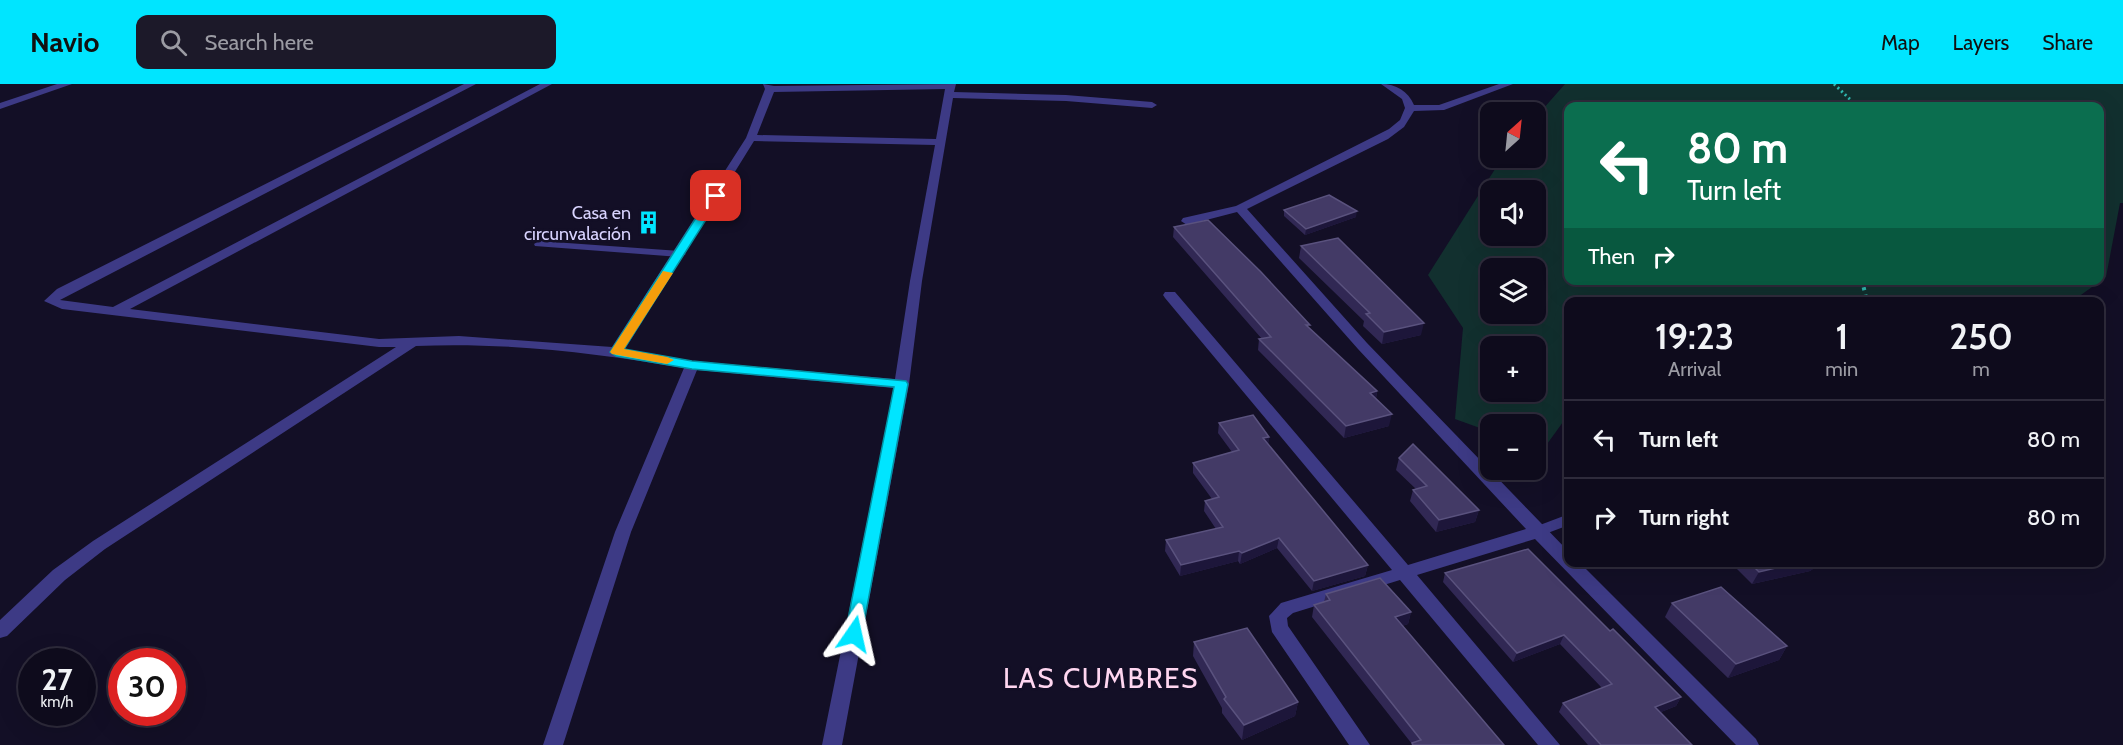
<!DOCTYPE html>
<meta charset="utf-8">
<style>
body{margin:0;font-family:Cabin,sans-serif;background:#1c1929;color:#f1f3f6;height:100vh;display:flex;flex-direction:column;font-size:22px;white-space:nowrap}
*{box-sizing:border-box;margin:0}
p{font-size:20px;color:#9b9ba3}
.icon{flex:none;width:33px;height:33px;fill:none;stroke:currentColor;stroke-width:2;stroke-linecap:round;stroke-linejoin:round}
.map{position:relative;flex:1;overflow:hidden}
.side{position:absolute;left:1564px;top:213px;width:540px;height:270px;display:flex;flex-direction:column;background:#0e0b1c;border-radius:12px;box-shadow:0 6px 24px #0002,0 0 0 2px #2e2b3b}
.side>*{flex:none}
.hud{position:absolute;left:1564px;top:18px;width:540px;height:183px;border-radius:12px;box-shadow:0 6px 24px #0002,0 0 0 2px #2e2b3b;background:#0b6e4f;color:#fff;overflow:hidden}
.needle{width:39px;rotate:27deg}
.controls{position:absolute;left:1480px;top:18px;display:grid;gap:12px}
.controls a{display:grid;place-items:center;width:66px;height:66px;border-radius:12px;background:#0e0b1c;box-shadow:0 6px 24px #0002,0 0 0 2px #2e2b3b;font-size:30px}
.speed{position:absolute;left:18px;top:564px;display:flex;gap:12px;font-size:30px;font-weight:700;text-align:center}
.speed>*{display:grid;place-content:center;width:78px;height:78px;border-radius:50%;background:#0e0b1c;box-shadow:0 6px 24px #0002,0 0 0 2px #2e2b3b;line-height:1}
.speed small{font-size:15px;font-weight:400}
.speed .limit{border:9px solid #d22;background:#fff;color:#111}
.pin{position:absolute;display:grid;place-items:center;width:51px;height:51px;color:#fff;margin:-26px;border-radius:12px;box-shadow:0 3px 9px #0006}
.me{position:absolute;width:66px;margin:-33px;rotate:11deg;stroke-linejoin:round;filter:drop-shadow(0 0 4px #0008)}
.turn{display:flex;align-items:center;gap:21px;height:126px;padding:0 24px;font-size:27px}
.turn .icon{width:78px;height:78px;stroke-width:2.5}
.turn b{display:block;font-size:42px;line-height:51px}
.then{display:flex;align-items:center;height:57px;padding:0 24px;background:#0003;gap:12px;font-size:22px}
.eta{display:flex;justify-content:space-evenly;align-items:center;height:102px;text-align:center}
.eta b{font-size:36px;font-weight:600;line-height:42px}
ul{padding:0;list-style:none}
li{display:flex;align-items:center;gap:18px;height:78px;padding:0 24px;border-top:2px solid #2e2b3b}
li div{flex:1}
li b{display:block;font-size:22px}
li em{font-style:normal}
header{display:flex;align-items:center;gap:36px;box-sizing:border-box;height:84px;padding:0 30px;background:#00e5ff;color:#111}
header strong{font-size:28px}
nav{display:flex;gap:33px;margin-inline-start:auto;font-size:21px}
.search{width:420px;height:54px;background:#1c1929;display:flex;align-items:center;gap:15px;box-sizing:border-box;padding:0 21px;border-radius:12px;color:#9b9ba3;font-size:22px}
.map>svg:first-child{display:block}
</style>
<header>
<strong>Navio</strong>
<div class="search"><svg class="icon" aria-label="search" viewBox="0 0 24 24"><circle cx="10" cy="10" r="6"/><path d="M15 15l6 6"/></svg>Search here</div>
<nav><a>Map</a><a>Layers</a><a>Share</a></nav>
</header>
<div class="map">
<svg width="2123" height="661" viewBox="0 0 2123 661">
<rect width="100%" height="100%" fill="#130f26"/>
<path fill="#12302f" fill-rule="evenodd" d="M1565,0H2123V119H2120L2106,193L2071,218H1569V340L1563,338L1542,367L1536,365V340H1491V348L1455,335L1463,244L1428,191L1502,74H1536V33ZM1569,22H2100V196H1569ZM1491,106H1536V152H1491ZM1491,184H1536V230H1491ZM1491,262H1536V308H1491Z"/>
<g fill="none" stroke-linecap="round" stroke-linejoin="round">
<polyline stroke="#2fb8b0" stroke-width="3" stroke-dasharray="2 3" stroke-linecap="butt" points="1834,0 1857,22"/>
<polyline stroke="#2fb8b0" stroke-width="4" stroke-dasharray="3 4.5" stroke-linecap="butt" points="1862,196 1867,218"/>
<g fill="#3d3a85" fill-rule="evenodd">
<polygon points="539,157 680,167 686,170 680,173 535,162 534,160"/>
<polygon points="1569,430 1569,441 1537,453 1532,452 1529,448 1532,444"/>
</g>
<g fill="#3d3a85" fill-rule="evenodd">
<polygon points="57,0 72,0 0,25 0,19"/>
<path d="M464,0H476L60,216L113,223L540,0H552L130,225L379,255L459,252L612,263L746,54L765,5L763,0L774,2L956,0L954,8L1066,11L1152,18L1157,21L1152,24L1066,17L953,14L922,197L909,300L842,661H822L894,304L697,286L631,448L563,661H543L615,448L684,284C596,269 505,258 416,262L105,465L65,496L7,552L0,554V536L53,486L93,457L396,263H379L62,225L44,217L57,205ZM945,5L936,55L757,51L774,8ZM754,57L935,61L910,197L895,295L692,277L625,265Z"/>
<path d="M1381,0C1396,0 1408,7 1414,21H1439L1499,0H1513L1444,26L1414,27L1404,43L1388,55L1247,125L1367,259L1569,468V478H1579L1756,655L1759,661H1736L1535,455L1417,491L1560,661H1538L1400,496L1293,529L1287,534L1288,542L1370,661H1349L1272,548L1269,532L1281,519L1392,486L1165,214L1163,211L1165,208H1175L1408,481L1526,445L1358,265L1237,128L1187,141L1181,137L1183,134L1236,122L1389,45L1400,36L1405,24L1402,15Z"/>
</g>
</g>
<g fill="#312854">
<polygon points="1284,126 1356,133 1305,151 1284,132"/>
<polygon points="1174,143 1309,244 1377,307 1376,315 1389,342 1344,354 1258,266 1259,255 1262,255 1173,153"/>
<polygon points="1301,162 1421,251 1382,260 1363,242 1364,237 1299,174"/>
<polygon points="1219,339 1269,353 1268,360 1368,481 1365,492 1312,507 1277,464 1240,480 1238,477 1180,492 1165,467 1166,456 1216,445 1204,427 1205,417 1212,415 1193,389 1193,379 1232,368 1218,349"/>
<polygon points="1399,374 1479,426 1475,438 1436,448 1410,417 1413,406 1416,405 1396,386"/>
<polygon points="1730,478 1823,478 1810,487 1752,500"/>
<polygon points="1445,489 1610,547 1681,613 1676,622 1661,628 1692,661 1588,661 1559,628 1563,619 1602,604 1560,560 1513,578 1443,498"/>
<polygon points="1326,510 1411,528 1408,540 1402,542 1504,661 1411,661 1412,660 1312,533 1314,521 1324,518"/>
<polygon points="1672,519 1787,562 1779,576 1728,594 1665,533"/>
<polygon points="1194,558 1298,618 1295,632 1242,656 1222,629 1222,624 1193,572"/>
</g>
<g fill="#1d163a">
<polygon points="1357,127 1356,133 1305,151 1306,145"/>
<polygon points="1424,239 1421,251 1382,260 1384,248"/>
<polygon points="1377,307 1375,319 1370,309"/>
<polygon points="1392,330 1389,342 1344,354 1346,342"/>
<polygon points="1269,353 1268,363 1263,354"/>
<polygon points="1479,426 1475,438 1436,448 1439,436"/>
<polygon points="1279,454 1277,464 1240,480 1242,469"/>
<polygon points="1239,467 1238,477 1180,492 1181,481"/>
<polygon points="1801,478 1823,478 1810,487 1752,500 1759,488"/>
<polygon points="1368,481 1365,492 1312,507 1314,497"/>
<polygon points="1411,528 1408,540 1392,545 1395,533"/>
<polygon points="1564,551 1560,560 1513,578 1517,569"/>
<polygon points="1787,562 1779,576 1728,594 1736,580"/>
<polygon points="1681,613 1676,622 1651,632 1655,623"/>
<polygon points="1298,618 1295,632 1242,656 1244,641"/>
</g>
<g fill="#433a66" stroke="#5a527e" stroke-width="1.5">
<polygon points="1329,111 1357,127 1306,145 1284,126"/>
<polygon points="1208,136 1261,188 1310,241 1306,241 1377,307 1370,309 1392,330 1346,342 1259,255 1271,253 1174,143"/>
<polygon points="1338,154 1424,239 1384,248 1366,230 1370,229 1301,162"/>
<polygon points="1253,331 1269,353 1263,354 1368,481 1314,497 1279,454 1242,469 1239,467 1181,481 1166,456 1223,443 1205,417 1219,413 1193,379 1239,366 1219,339"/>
<polygon points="1413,360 1479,426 1439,436 1413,406 1427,402 1399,374"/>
<polygon points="1528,465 1610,547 1613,545 1681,613 1655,623 1692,661 1601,661 1563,619 1612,600 1564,551 1517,569 1445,489"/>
<polygon points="1749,478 1801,478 1759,488"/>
<polygon points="1380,494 1411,528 1395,533 1504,661 1413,661 1412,659 1421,656 1314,521 1330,516 1326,510"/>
<polygon points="1721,503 1787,562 1736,580 1672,519"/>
<polygon points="1247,544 1298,618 1244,641 1224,615 1226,613 1194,558"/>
</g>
<polygon fill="#00e5ff" stroke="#0095a6" stroke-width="1.5" points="716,109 721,112 624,265 692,277 906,297 908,300 862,550 859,554 848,554 845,550 894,303 692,285 616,272 610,268 710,112"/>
<polygon fill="#f59e0b" points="663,187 673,189 624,265 667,273 674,276 667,280 612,270 610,268"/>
<defs>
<symbol id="building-bare" viewBox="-9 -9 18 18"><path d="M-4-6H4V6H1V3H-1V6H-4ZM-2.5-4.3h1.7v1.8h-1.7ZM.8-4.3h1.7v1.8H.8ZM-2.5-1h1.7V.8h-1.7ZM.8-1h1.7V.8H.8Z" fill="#00e5ff" stroke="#130f26" stroke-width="2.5" paint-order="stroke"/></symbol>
</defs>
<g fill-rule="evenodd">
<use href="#building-bare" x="632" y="122" width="33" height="33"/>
</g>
<g text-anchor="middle" stroke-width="5" stroke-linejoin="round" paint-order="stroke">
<g font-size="18" fill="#d9d4ff" stroke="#130f26" text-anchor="end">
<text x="631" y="135">Casa en<tspan x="631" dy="21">circunvalación</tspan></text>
</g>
<g font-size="28" letter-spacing="1.5" fill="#ffd6f0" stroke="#130f26">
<text x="1101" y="604">LAS CUMBRES</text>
</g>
</g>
</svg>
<div class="controls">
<a><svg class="needle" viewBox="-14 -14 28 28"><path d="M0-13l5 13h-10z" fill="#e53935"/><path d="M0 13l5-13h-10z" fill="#9b9ba3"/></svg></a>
<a><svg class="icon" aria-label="sound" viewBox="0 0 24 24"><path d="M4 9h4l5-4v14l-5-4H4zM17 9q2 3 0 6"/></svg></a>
<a><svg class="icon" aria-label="layers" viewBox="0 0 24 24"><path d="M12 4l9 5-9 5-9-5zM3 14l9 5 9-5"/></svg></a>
<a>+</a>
<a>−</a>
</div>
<div class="speed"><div>27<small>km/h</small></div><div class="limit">30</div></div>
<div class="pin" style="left:716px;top:112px;background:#d93025"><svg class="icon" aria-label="arrive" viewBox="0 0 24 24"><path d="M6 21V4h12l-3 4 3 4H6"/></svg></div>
<svg class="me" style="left:854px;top:550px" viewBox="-20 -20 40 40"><path d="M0-17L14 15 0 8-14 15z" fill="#00e5ff" stroke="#fff" stroke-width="4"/></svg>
<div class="hud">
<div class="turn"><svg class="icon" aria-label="left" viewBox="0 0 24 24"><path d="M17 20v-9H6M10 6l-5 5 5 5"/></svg><div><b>80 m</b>Turn left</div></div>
<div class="then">Then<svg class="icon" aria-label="right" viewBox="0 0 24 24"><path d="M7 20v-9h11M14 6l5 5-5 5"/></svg></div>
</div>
<section class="side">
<div class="eta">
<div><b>19:23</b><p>Arrival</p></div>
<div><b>1</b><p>min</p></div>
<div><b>250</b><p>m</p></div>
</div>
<ul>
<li><svg class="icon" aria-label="left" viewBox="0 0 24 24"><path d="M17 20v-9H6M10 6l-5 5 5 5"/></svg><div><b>Turn left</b></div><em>80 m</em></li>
<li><svg class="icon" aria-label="right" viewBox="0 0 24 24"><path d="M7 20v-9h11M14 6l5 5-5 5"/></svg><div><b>Turn right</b></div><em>80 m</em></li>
</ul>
</section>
</div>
